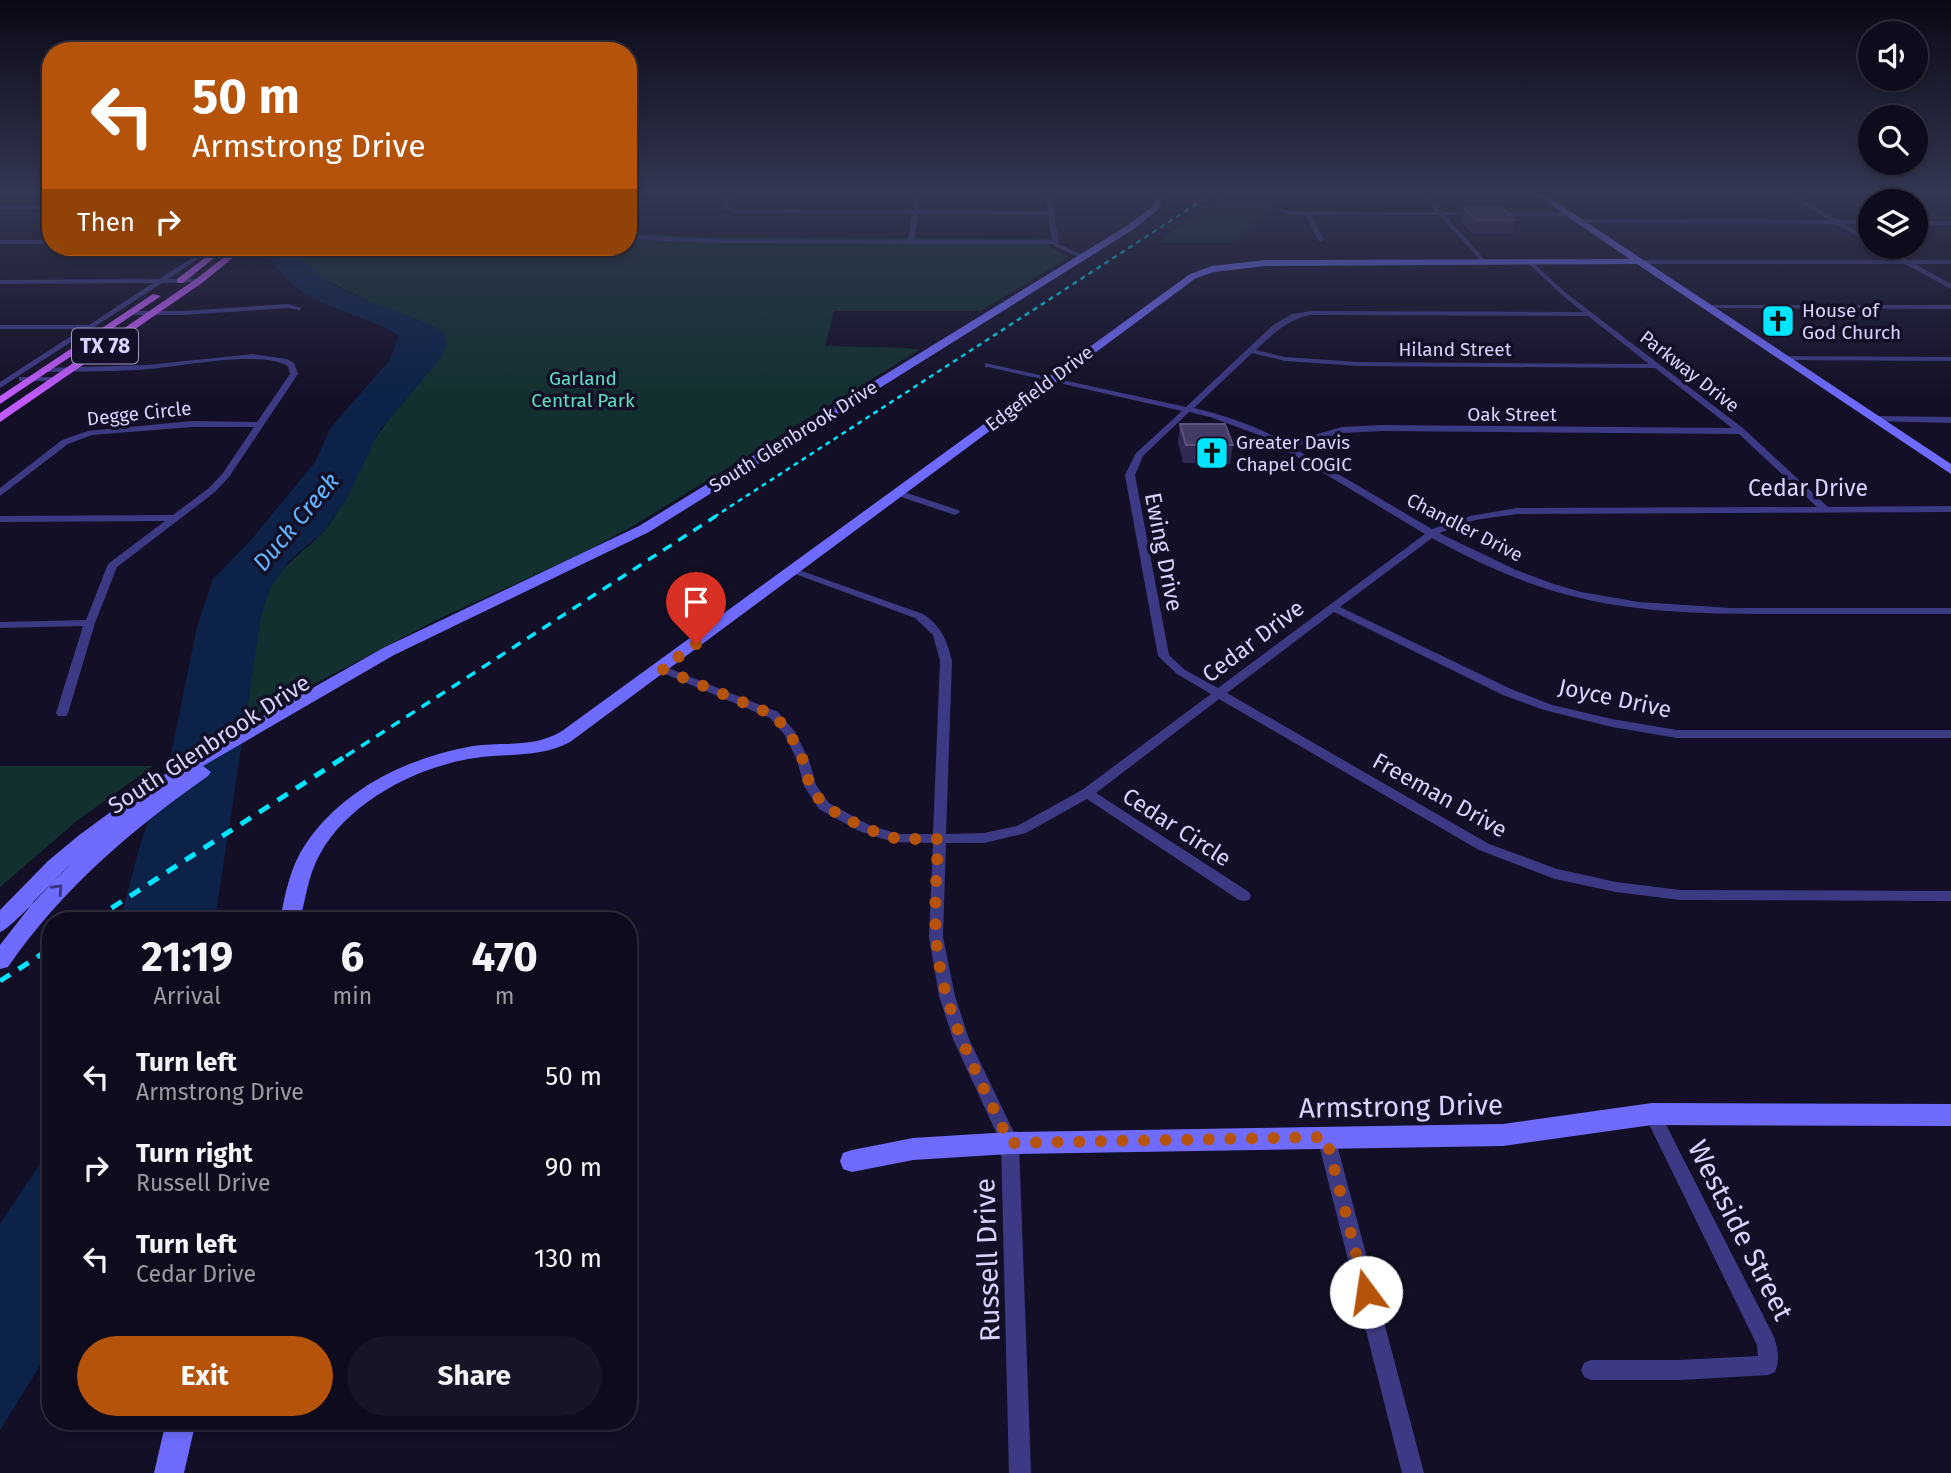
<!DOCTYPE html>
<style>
body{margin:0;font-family:"Fira Sans",sans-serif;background:#171425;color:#f1f3f6;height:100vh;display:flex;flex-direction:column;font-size:26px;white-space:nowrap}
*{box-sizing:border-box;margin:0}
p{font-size:23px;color:#9b9ba3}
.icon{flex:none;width:38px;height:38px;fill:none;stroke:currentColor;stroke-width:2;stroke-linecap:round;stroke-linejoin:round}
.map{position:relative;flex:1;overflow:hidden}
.drawer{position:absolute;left:42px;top:912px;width:595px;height:518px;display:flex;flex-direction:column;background:#0e0b1c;border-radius:28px;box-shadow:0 4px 10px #0003,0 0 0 2px #2e2b3b}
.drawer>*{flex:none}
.top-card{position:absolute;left:42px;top:42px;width:595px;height:214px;border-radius:28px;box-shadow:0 4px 10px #0003,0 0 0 2px #2e2b3b;background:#b45309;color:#fff;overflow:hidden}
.buttons{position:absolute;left:1858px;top:21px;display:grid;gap:14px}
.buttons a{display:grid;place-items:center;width:70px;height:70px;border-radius:50%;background:#0e0b1c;box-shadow:0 4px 10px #0003,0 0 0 2px #2e2b3b;font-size:35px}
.pin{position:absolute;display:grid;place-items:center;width:60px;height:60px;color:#fff;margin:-72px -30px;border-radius:50% 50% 50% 0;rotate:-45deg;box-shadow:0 0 7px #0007}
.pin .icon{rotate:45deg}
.me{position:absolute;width:77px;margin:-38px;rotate:346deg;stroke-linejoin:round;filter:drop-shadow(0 0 5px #0008)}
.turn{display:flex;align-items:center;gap:24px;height:147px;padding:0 35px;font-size:32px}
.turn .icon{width:91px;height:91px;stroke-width:2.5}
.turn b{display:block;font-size:49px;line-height:60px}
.then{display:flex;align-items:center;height:66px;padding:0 35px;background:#0003;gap:14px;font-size:26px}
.eta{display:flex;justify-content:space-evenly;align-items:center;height:119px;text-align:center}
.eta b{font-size:42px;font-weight:700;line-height:49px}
.button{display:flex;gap:14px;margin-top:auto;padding:14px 35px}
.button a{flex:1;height:80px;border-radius:42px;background:#b45309;color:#fff;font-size:28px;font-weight:700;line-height:80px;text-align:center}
.button a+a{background:#171425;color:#f1f3f6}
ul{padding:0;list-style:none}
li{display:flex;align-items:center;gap:21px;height:91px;padding:0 35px}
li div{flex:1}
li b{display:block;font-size:26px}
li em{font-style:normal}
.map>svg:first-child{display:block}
</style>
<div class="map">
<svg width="1951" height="1473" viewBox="0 0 1951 1473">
<rect width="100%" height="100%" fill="#130f26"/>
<g fill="#12302f">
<polygon points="1223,194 1289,194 1232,243 1157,243"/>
<path d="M628,232L700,237L1046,239L1051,248L1069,257L981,311H834L825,346L907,348L919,350L633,526L583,553L436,620L246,720C251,685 255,613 272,584C285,562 307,550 324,531C350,500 358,460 382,429C402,400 430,376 447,344C420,330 393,315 366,300C339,285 309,277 295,247H628Z"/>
<polygon points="0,766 153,766 78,820 0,887"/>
</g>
<g fill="#0c2248">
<path d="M258,247H295C319,296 399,306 444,332L447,345L439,360L380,430L346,500L323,532L289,561L271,586L261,616L215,920H120L141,842L171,754L197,627L213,579L252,539L315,462L331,427L389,361L399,336C371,317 334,312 304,293C286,281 275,262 256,249Z"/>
<polygon points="51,1147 51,1348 0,1430 0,1224"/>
</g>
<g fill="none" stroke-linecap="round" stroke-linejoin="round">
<g fill="#3d3a85" fill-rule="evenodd">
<path d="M724,194H730L728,207L738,209L913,210L915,194H921L918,210L1048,211L1045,194H1051L1059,244L1086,257L1081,258L1054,246L1053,244L710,243L628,239V235L710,239L908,240L912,214L738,213L723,209ZM918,214L1048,215L1052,240H914Z"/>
<polygon points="1421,194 1426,194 1442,212 1566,212 1569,214 1566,216 1445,215 1487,262 1488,263 1485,265 1439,215 1311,215 1324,240 1321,242 1318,240 1305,215 1292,215 1277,211 1280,209 1292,211 1436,212"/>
<polygon points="1786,194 1793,194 1837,220 1871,220 1871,224 1844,224 1871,239 1871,244 1835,224 1577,223 1574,221 1577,219 1829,220"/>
<rect x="0" y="205" width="51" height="4"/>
<rect x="1916" y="221" width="35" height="4"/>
<rect x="0" y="240" width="51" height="4"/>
<polygon points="209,247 216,247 168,279 199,279 202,281 201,282 162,283 0,388 0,382 82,329 0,329 0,325 89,325 153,283 0,284 0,280 159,279"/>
<polygon points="1877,247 1884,247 1908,260 1951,260 1951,264 1915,264 1951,284 1951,289 1905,264 1636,264 1633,262 1636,260 1899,260"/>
<path d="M1531,261L1566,293L1744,429L1828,507L1951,506V512L1517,514L1475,520L1439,533L1516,570L1554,584L1581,592L1639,602L1731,608H1951V614C1896,614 1841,614 1786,614C1717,614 1647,614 1580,598C1528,586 1478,563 1432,538L1340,607L1511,689L1552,705L1612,719L1677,730H1951V738H1677L1612,727L1544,710L1503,695L1334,612L1227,693L1489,844L1557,869L1616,882L1680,890L1951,891V901L1680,900L1616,892L1555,879L1479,850L1219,699L1096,793L1249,892L1251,896L1249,900L1244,901L1239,900L1087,799L1026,833L984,843H946L943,937L955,996L969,1039L1019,1143L1031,1473H1009L1001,1143L953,1039L939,996L929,937L933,843L893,842L859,831L819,809L804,786L797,760L784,734L770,718L658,671L656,669L662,666L666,667L778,712L795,732L809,760L816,785L829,803L869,825L898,834H933L940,661L933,635L915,618L787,571L788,569H796L923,614C941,626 947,640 952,661L946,834L984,833L1017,826L1082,790L1211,694L1177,674L1158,656L1125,475L1136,453L1182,411L988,367H985V363L1186,407L1272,326L1292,314L1310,311L1583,312L1562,295L1529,264L1528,263ZM1310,315L1588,316L1649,364L1358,362L1285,357L1256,350C1273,334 1287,320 1310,315ZM1252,353L1285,361L1358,366L1655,368L1732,428L1382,425L1342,427L1286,443C1258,426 1226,416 1194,408ZM1189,412L1210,417L1262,436L1425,534L1218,688L1185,670L1169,655L1135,475L1143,456ZM1382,431L1739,434L1817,507L1517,508L1470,516L1432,529L1292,447L1342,433Z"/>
<polygon points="288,304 302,308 299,310 288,308 183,315 132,315 128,313 132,311 183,311"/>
<polygon points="1705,305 1951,305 1951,309 1703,308 1702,307"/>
<path d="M253,354L287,359L294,363L298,374L229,477L215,492L117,567L95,623L68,713L66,716H58L56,713L83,626L0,628V622L86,620L108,564L165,521L0,522V516L173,515L209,488L223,473L254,427H192L92,435L68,444L0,496V488L62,440L88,431L192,421L257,422L290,374L288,366C259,350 184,366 149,369C115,372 81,371 47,372L43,370L47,368L147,365Z"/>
<polygon points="1779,356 1951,357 1951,361 1782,360 1779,360"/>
<polygon points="19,377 57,377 61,379 57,381 19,381"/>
<polygon points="1876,416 1951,417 1951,423 1873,421 1872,419"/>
<polygon points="898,490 958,510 960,512 955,515 895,495 895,491"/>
<path d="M1652,1107L1658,1109L1774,1337C1778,1348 1780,1361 1775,1372L1768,1375L1679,1380H1591L1584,1377L1581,1370L1584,1363L1591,1360H1679L1758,1356L1757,1345L1644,1114L1646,1109Z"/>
<polygon points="1326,1129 1332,1132 1335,1137 1424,1473 1402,1473 1317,1137 1320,1132"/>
</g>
<g fill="#6f6bff" fill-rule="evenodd">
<path d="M1158,194H1166L1158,210L1134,229L649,532L394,655L203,766L211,772L208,776C131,830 62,889 8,967L0,969V945L35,900L71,864C56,877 13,928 0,932V910L48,861L78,836L139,791L205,749L383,648L639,526L1128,225L1152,207Z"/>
<path d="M1534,194H1544L1951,464V474L1637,264L1265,266L1214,272L1196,278L570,742C541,758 507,753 475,758C418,766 348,802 320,854C308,875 306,898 300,920H280C285,895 290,867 305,845C342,789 409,757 473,746C503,742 535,748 562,731L1190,274L1212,266L1265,260L1630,259Z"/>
<polygon points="1652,1103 1951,1104 1951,1126 1652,1125 1503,1146 1010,1154 913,1160 852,1172 843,1169 840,1161 843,1153 852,1150 913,1138 1010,1132 1503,1124"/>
<polygon points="166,1421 196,1421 184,1473 154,1473"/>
</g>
<g fill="#c25bff" fill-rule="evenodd">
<polygon points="219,247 228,247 183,283 177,283 177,279"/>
<polygon points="237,247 246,247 202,283 0,422 0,413 196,279"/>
<polygon points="153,294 161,296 0,404 0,396"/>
</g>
<polyline stroke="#00e5ff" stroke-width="2.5" stroke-dasharray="5 4.5" stroke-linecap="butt" points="714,517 1212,194"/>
<polyline stroke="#00e5ff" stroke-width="3.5" stroke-dasharray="10 8" stroke-linecap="butt" points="346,756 716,516"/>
<g stroke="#00e5ff" stroke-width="5" stroke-dasharray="12 10" stroke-linecap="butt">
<polyline points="93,920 349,754"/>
<polyline points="0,981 51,948"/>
</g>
</g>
<g fill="#312854">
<polygon points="1463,207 1515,220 1511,234 1473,234 1460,221"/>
<polygon points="1180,424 1233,445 1230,464 1183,463 1178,442"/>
</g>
<g fill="#433a66" stroke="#5a527e" stroke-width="2">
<polygon points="1463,207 1501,207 1515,220 1476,220"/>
<polygon points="1180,424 1225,424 1233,445 1186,445"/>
</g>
<defs><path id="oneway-chevron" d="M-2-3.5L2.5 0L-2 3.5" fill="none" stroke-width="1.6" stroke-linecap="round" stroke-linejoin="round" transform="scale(1.75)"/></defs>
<use stroke="#38347d" href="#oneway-chevron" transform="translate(58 889) rotate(-47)"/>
<linearGradient id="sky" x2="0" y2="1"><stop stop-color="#0a0815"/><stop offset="0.48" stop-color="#333752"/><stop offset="1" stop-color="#333752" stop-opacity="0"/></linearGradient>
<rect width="1951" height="401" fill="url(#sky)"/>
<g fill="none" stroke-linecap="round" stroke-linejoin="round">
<path stroke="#b45309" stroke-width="12" stroke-dasharray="0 21.6" d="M696,644L662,669L774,715L789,732L803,760L810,786L824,806L864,828L898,839H938C937,871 934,904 936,936C940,1009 979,1077 1010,1143L1326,1137L1366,1292"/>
</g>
<defs>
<symbol id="church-square" viewBox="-11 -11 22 22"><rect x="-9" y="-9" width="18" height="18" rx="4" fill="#00e5ff" stroke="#130f26"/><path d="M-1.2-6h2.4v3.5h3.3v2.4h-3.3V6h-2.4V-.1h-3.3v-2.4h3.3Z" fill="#111"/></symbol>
</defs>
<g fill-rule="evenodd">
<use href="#church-square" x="1759" y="302" width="38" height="38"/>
<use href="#church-square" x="1193" y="434" width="38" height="38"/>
</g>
<g text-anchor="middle" stroke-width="7" stroke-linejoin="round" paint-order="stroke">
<g font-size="19" fill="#d9d4ff" stroke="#130f26" text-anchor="start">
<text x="1802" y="317">House of<tspan x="1802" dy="22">God Church</tspan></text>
<text x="1236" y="449">Greater Davis<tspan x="1236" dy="22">Chapel COGIC</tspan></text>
</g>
<g font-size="19" fill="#d9d4ff" stroke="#130f26">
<text x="1455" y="356">Hiland Street</text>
<text transform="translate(1690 371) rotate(38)" y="7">Parkway Drive</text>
<text transform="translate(1039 388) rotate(-37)" y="7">Edgefield Drive</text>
<text transform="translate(139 413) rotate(-6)" y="7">Degge Circle</text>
<text x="1512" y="421">Oak Street</text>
<text transform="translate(793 436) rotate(-32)" y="7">South Glenbrook Drive</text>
<text transform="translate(1465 527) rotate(27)" y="7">Chandler Drive</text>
</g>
<g font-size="19" fill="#5fe0c0" stroke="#130f26">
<text x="583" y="385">Garland<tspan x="583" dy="22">Central Park</tspan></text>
</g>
<rect fill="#130f26" stroke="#9e99be" stroke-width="2" x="72" y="328.5" width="66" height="35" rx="5"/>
<g font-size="21" font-weight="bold" fill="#d9d4ff">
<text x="105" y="353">TX 78</text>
</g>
<g font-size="23" fill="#d9d4ff" stroke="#130f26">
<text x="1808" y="496">Cedar Drive</text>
<text transform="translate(1164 552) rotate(79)" y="8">Ewing Drive</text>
<text transform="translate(1253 641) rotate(-37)" y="8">Cedar Drive</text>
<text transform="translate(1615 698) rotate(12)" y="8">Joyce Drive</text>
<text transform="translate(209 744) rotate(-33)" y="8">South Glenbrook Drive</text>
<text transform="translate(1440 795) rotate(29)" y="8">Freeman Drive</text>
<text transform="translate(1177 827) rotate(33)" y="8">Cedar Circle</text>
</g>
<g font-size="24" font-style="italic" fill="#62b6ff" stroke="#130f26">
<text transform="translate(296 522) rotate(-50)" y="8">Duck Creek</text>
</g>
<g font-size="28" fill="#d9d4ff" stroke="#130f26">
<text transform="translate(1401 1106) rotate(-1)" y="10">Armstrong Drive</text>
<text transform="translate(1741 1230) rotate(63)" y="10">Westside Street</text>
<text transform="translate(987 1260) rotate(-92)" y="10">Russell Drive</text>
</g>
</g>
</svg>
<div class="buttons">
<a><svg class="icon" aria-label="sound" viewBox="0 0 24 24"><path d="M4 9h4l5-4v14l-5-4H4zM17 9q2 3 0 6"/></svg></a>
<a><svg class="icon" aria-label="search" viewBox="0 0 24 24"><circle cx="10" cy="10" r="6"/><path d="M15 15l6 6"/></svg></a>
<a><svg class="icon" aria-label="layers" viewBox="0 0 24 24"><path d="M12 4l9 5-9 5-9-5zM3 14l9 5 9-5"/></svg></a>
</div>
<div class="pin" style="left:696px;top:644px;background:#d93025"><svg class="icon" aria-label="arrive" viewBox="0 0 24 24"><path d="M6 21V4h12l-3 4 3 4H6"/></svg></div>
<svg class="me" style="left:1366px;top:1292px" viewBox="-20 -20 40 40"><circle r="19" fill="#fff"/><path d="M0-13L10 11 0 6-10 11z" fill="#b45309"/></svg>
<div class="top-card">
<div class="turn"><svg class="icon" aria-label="left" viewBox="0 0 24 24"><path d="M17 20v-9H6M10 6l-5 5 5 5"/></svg><div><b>50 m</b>Armstrong Drive</div></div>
<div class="then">Then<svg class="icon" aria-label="right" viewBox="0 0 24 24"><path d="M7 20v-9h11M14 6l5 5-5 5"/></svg></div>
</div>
<section class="drawer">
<div class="eta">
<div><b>21:19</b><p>Arrival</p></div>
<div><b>6</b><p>min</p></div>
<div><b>470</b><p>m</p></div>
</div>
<ul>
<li><svg class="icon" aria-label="left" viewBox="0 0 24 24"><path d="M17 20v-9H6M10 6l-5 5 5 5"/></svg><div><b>Turn left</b><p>Armstrong Drive</p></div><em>50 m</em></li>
<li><svg class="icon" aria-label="right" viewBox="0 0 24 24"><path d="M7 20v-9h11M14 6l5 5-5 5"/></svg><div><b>Turn right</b><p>Russell Drive</p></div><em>90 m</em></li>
<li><svg class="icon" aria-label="left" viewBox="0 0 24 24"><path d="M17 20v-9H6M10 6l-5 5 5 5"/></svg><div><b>Turn left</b><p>Cedar Drive</p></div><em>130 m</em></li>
</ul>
<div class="button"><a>Exit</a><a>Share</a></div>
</section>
</div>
